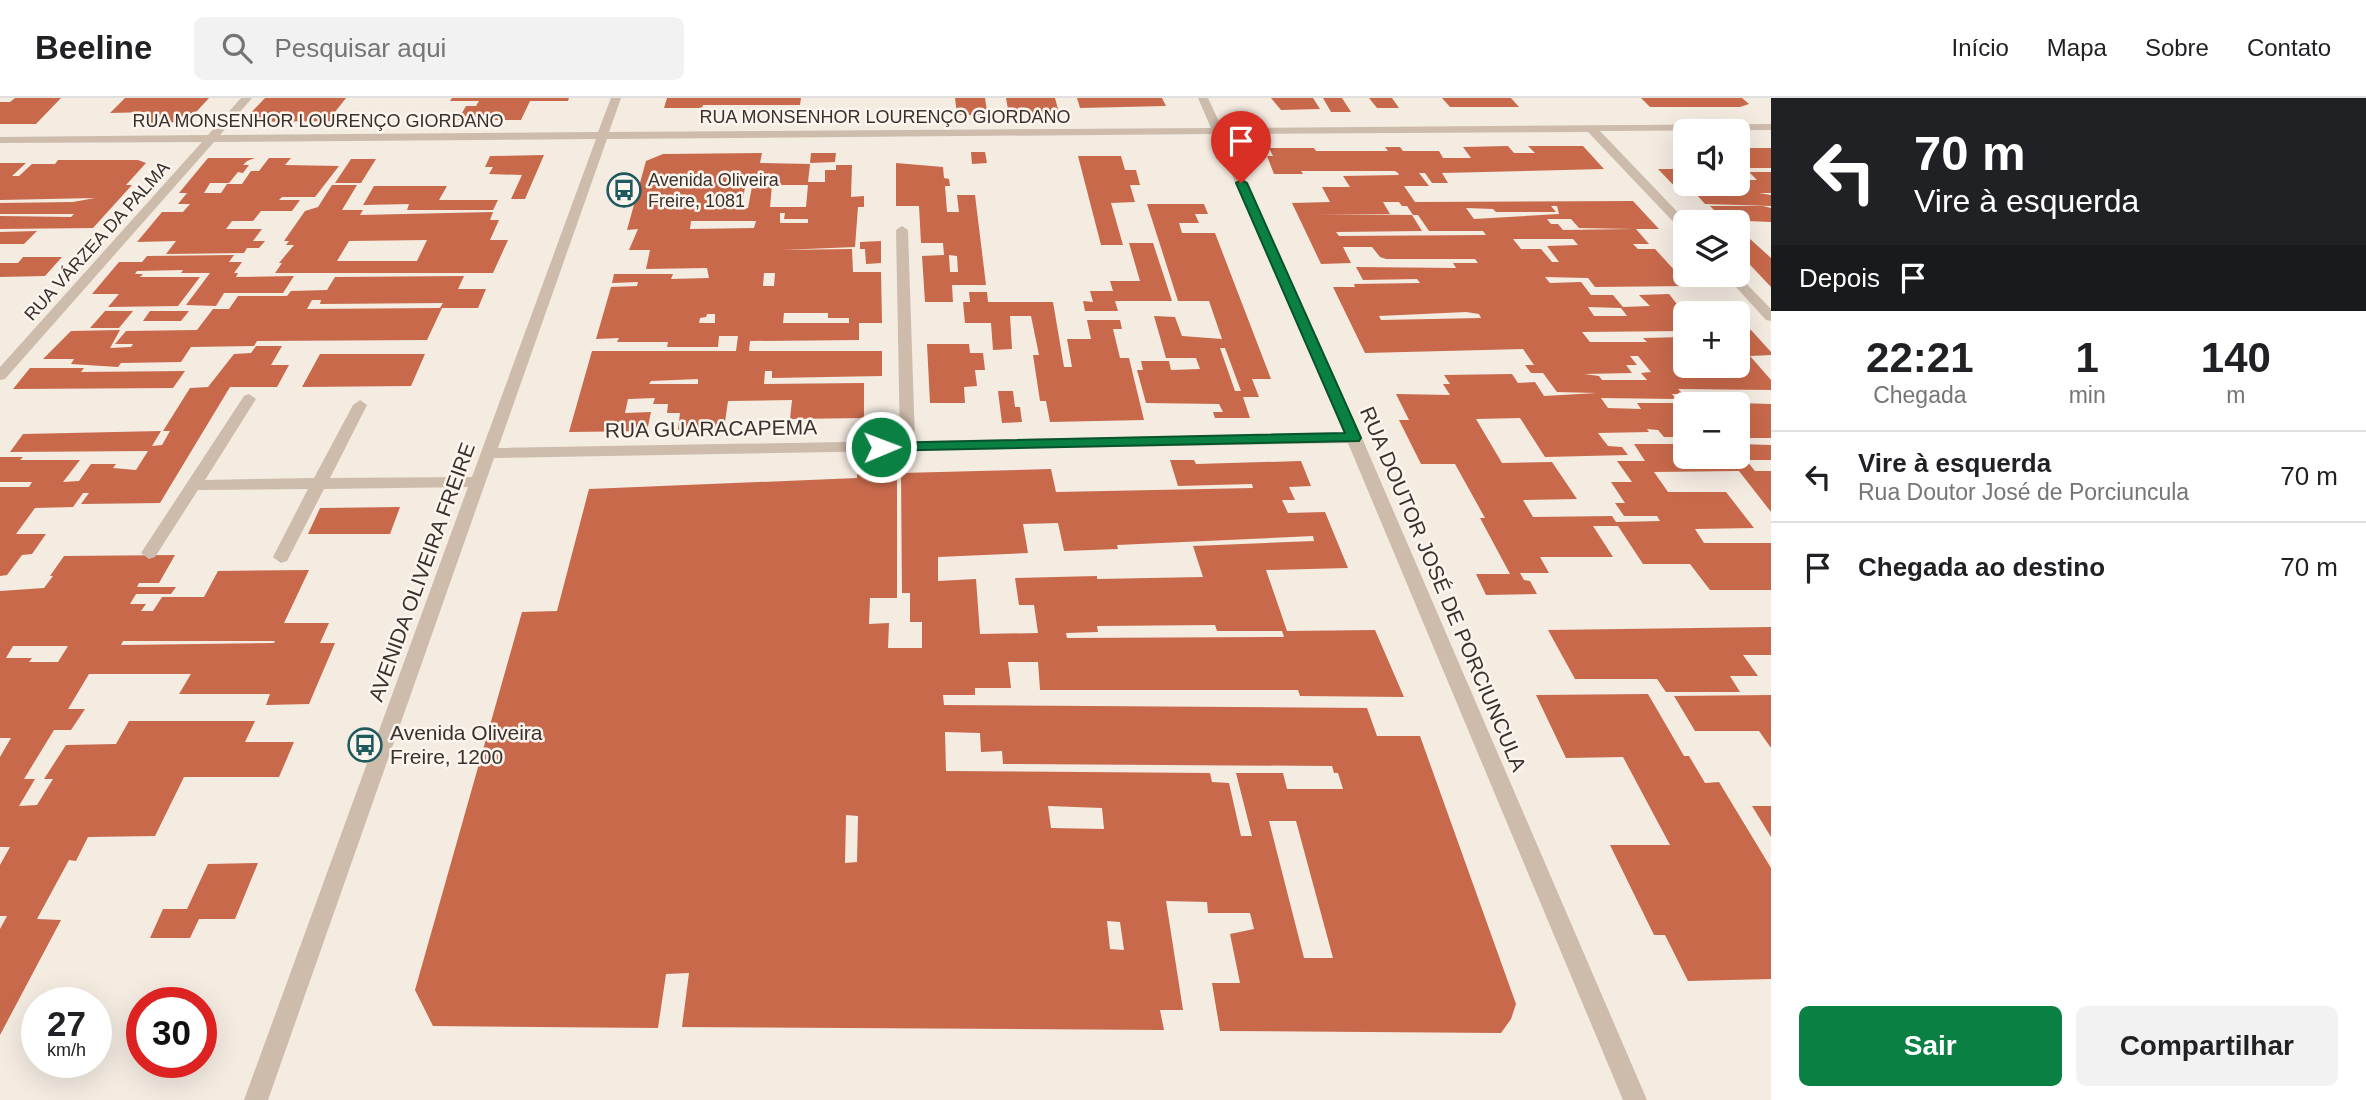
<!DOCTYPE html>
<html lang="pt">
<meta charset="utf-8">
<style>
body{margin:0;font-family:Arial,sans-serif;background:#f2f2f2;color:#202124;height:100vh;display:flex;flex-direction:column;font-size:26px;white-space:nowrap}
*{box-sizing:border-box;margin:0}
p{font-size:23px;color:#757577}
.icon{flex:none;width:38px;height:38px;fill:none;stroke:currentColor;stroke-width:2;stroke-linecap:round;stroke-linejoin:round}
.map{position:relative;flex:1;overflow:hidden}
.sheet{display:flex;flex-direction:column;background:#fff;width:595px}
.sheet>*{flex:none}
.hud{background:#202124;color:#fff;overflow:hidden}
.controls{position:absolute;left:1673px;top:21px;display:grid;gap:14px}
.controls a{display:grid;place-items:center;width:77px;height:77px;border-radius:10px;background:#fff;box-shadow:0 7px 28px #0002;font-size:35px}
.speed{position:absolute;left:21px;top:889px;display:flex;gap:14px;font-size:35px;font-weight:700;text-align:center}
.speed>*{display:grid;place-content:center;width:91px;height:91px;border-radius:50%;background:#fff;box-shadow:0 7px 28px #0002;line-height:1}
.speed small{font-size:18px;font-weight:400}
.speed .limit{border:10px solid #d22;background:#fff;color:#111}
.pin{position:absolute;display:grid;place-items:center;width:60px;height:60px;color:#fff;margin:-72px -30px;border-radius:50% 50% 50% 0;rotate:-45deg;box-shadow:0 0 7px #0007}
.pin .icon{rotate:45deg}
.me{position:absolute;width:77px;margin:-38px;rotate:89deg;stroke-linejoin:round;filter:drop-shadow(0 0 5px #0008)}
.turn{display:flex;align-items:center;gap:24px;height:147px;padding:0 28px;font-size:32px}
.turn .icon{width:91px;height:91px;stroke-width:2.5}
.turn b{display:block;font-size:49px;line-height:60px}
.then{display:flex;align-items:center;height:66px;padding:0 28px;background:#0003;gap:14px;font-size:26px}
.eta{display:flex;justify-content:space-evenly;align-items:center;height:119px;text-align:center}
.eta b{font-size:42px;font-weight:800;line-height:49px}
.button{display:flex;gap:14px;margin-top:auto;padding:14px 28px}
.button a{flex:1;height:80px;border-radius:10px;background:#0b8043;color:#fff;font-size:28px;font-weight:800;line-height:80px;text-align:center}
.button a+a{background:#f2f2f2;color:#202124}
ul{padding:0;list-style:none}
li{display:flex;align-items:center;gap:21px;height:91px;padding:0 28px;border-top:2px solid #e0e0e0}
li div{flex:1}
li b{display:block;font-size:26px}
li em{font-style:normal}
header{display:flex;align-items:center;gap:42px;box-sizing:border-box;height:98px;padding:0 35px;background:#fff;border-bottom:2px solid #e0e0e0}
header strong{font-size:33px}
nav{display:flex;gap:38px;margin-inline-start:auto;font-size:24px}
.search{width:490px;height:63px;background:#f2f2f2;display:flex;align-items:center;gap:18px;box-sizing:border-box;padding:0 24px;border-radius:10px;color:#757577;font-size:26px}
main{display:flex;flex:1;min-height:0}
.map>svg:first-child{display:block}
</style>
<header>
<strong>Beeline</strong>
<div class="search"><svg class="icon" aria-label="search" viewBox="0 0 24 24"><circle cx="10" cy="10" r="6"/><path d="M15 15l6 6"/></svg>Pesquisar aqui</div>
<nav><a>Início</a><a>Mapa</a><a>Sobre</a><a>Contato</a></nav>
</header>
<main>
<div class="map">
<svg width="1771" height="1002" viewBox="0 0 1771 1002">
<rect width="100%" height="100%" fill="#f4ebe1"/>
<g fill="#c8694b" fill-rule="evenodd">
<polygon points="15,0 61,0 36,26 0,26 0,4 10,4"/>
<polygon points="125,0 209,0 187,24 139,25 150,14 110,15"/>
<polygon points="265,0 346,0 335,14 343,14 336,23 242,24"/>
<polygon points="452,0 569,0 568,3 530,3 521,22 458,22 466,8 476,8 479,3 450,3"/>
<polygon points="667,0 801,0 800,7 703,7 702,10 664,10"/>
<polygon points="955,0 985,0 987,13 996,13 997,17 957,17"/>
<polygon points="1006,0 1055,0 1059,15 1009,17"/>
<polygon points="1077,0 1162,0 1166,8 1080,10"/>
<polygon points="1271,0 1313,0 1320,11 1281,12"/>
<polygon points="1323,0 1342,0 1351,14 1331,14"/>
<polygon points="1369,0 1392,0 1399,10 1377,10"/>
<polygon points="1442,0 1511,0 1519,9 1450,9"/>
<polygon points="1641,0 1742,0 1749,6 1740,9 1650,9"/>
<path d="M1508,48L1514,55H1535L1528,48H1583L1604,71L1442,75L1448,85H1432L1425,75H1419L1429,88H1404L1415,104L1633,103L1659,131H1636L1649,146H1633L1638,151H1655L1689,188L1595,189L1588,180L1545,179L1550,185L1581,184L1591,197H1613L1623,209L1650,208L1639,197L1669,196L1680,210L1730,209L1735,215H1685V233L1582,234L1590,244H1647L1643,240L1685,239V268H1738V232H1751L1771,254V257L1750,258L1771,282V292L1678,291L1683,296H1672L1676,301L1601,300L1608,310L1641,311L1637,305H1685V339H1664L1658,332L1647,331L1649,334L1598,335L1608,348L1622,349L1628,357L1545,359L1520,320L1476,321L1502,365L1552,364L1577,401L1523,402L1533,419L1612,418L1616,424L1660,423L1657,418H1624L1615,405H1625L1611,384H1632L1617,363H1645L1634,346H1685V359H1738V346L1771,347V362H1746L1755,373H1771V414L1739,373L1654,374L1668,394H1726L1754,430L1695,431L1704,445H1771V492H1710L1690,466H1643L1618,428H1593L1613,459H1540L1549,475H1520L1524,482L1530,483L1537,496L1486,497L1476,476H1510L1480,420H1485L1455,366H1421L1399,322H1409L1396,296L1450,297L1443,286H1450L1444,277L1512,276L1518,285L1535,284L1544,298L1597,295L1557,294L1543,275H1531L1525,267H1534L1523,251L1365,255L1333,189H1355L1354,186L1420,185L1417,181L1363,182L1356,169L1456,170L1453,165H1478L1475,161H1386L1380,159L1372,149H1343L1351,165L1321,166L1292,105L1330,104L1322,89H1350L1343,78L1399,77L1398,75L1395,73H1301L1303,76H1274L1267,58H1273L1269,50H1314L1316,53H1388L1385,49H1400L1403,53H1439L1443,60H1471L1463,49ZM1383,104H1399L1402,108H1407L1413,117H1418L1429,133H1483L1486,137L1339,138L1336,134L1422,133L1412,117L1317,116H1390ZM1551,108H1557L1559,116L1474,121L1466,110L1493,111L1496,114H1556ZM1547,121H1571L1579,130L1634,131L1563,132L1558,126H1551ZM1513,141H1573L1578,147L1547,148L1559,164H1552L1541,151H1521ZM1588,209L1621,210L1627,218H1594ZM1466,214L1479,216L1481,220L1381,222L1379,218ZM1630,258H1638L1651,274L1641,275L1647,282H1602L1599,278L1584,276L1632,275L1626,267H1637Z"/>
<rect x="1738" y="50" width="33" height="20"/>
<polygon points="971,54 985,54 987,65 972,66"/>
<path d="M762,55L760,65L810,66L808,84H825V72H836V67H852L851,99L864,98V109H858L855,149L782,152L852,151L853,174H881L882,225H859V242L750,243L749,253H882V278L772,280V273H765L764,286L864,285V320L790,321L792,302L728,303L724,331L678,332L680,315H667L668,306H653L655,300L628,301L625,315L651,314L647,333L569,334L592,253H736L738,238H719L718,249H667L668,244H617L619,240L596,241L611,189L637,188L638,184L612,185L614,176H673L671,181L709,180L707,170L646,171L650,152H629L638,131L627,132L646,63L663,56ZM739,78H754L748,110H706L742,109L746,82H739ZM772,87H808L806,109H770ZM780,115H785L784,121H808V125H780ZM691,123H756L754,130L690,131ZM764,175H775L774,188H763ZM784,215H828V220H849V225H783ZM707,216H715V225H699L700,220L706,219ZM698,281V286H649L651,283Z"/>
<polygon points="811,55 836,55 835,64 810,65"/>
<polygon points="544,57 525,101 511,101 522,77 489,76 493,69 485,69 490,58"/>
<polygon points="1078,58 1121,58 1125,72 1136,72 1140,87 1130,87 1135,104 1111,105 1123,147 1101,147"/>
<polygon points="208,60 255,60 247,63 243,67 249,67 243,75 238,74 229,85 210,85 204,95 221,95 227,86 242,86 251,73 259,73 269,60 291,60 285,67 339,68 315,99 282,99 279,102 300,102 292,113 261,113 253,123 232,123 226,131 262,131 253,143 265,143 259,150 247,150 244,155 166,156 176,143 137,144 162,114 183,114 190,106 178,106 187,95 179,95"/>
<polygon points="351,61 376,61 361,85 335,85"/>
<polygon points="58,62 138,62 146,65 126,87 132,87 93,130 0,131 0,118 71,119 74,116 0,116 0,105 73,104 95,100 0,102 0,65 26,65 12,78 19,78 32,66 55,66"/>
<path d="M896,65L943,69L944,80L949,81L950,88H945L947,114H959L957,97H975L986,187H952L953,204H925L922,158L944,157L943,145H921L919,108H896ZM949,157L957,158L958,174H950Z"/>
<polygon points="1658,71 1681,71 1685,75 1685,86 1738,86 1738,75 1745,82 1757,82 1749,74 1771,74 1771,95 1759,95 1771,97 1771,108 1705,106 1696,96 1729,96 1681,95"/>
<path d="M332,87H357L342,112H363L360,117L493,114L490,122H499L490,142H508L493,175H275L282,165H279L294,147H286L289,143H284L305,113L318,109ZM427,142L417,163H337L349,143Z"/>
<polygon points="374,88 447,88 439,102 498,102 493,112 407,112 409,106 363,107"/>
<path d="M1147,106H1204L1208,116H1195L1199,125H1179L1182,135H1215L1271,281H1252L1259,299H1243L1250,320H1215L1213,314H1223L1219,306L1146,305L1137,272H1143L1141,263H1169L1171,272L1200,271L1196,260H1166L1154,218L1175,219L1182,238L1222,241L1209,203H1178ZM1220,250H1225L1241,293H1235Z"/>
<polygon points="1710,108 1763,108 1771,110 1771,124 1724,122"/>
<polygon points="1738,130 1771,160 1771,189 1738,154"/>
<polygon points="37,133 24,146 0,146 0,134"/>
<polygon points="881,143 881,165 866,166 865,151 860,151 860,144"/>
<polygon points="1129,145 1153,145 1172,203 1115,203 1118,213 1085,213 1083,203 1093,204 1090,193 1113,193 1110,183 1140,183"/>
<polygon points="234,157 229,164 242,164 234,175 238,175 236,179 294,178 283,195 224,195 216,208 186,207 210,175 181,175 183,172 137,173 135,176 143,176 140,179 200,179 178,208 108,209 119,196 92,196 119,164 142,164 147,158"/>
<polygon points="23,159 62,159 45,178 0,179 0,165 18,165"/>
<path d="M464,178L458,191H486L478,210H442L427,242L257,243L254,248L191,249L181,264L121,265L118,269L71,266L74,261H43L71,233L120,232L110,250L131,249L133,246H115L126,233L197,232L213,211H229L238,198H287L291,193L327,192L335,179ZM312,202H321L320,206L443,205L440,210L307,211Z"/>
<polygon points="969,194 987,194 988,204 1053,204 1064,269 1072,269 1067,241 1091,241 1087,222 1120,222 1122,231 1113,231 1120,260 1129,260 1144,322 1050,324 1046,303 1040,303 1033,257 1039,257 1031,218 1010,218 1012,251 993,252 991,225 965,225 963,204 970,204"/>
<polygon points="105,213 133,213 119,230 90,230"/>
<polygon points="150,213 189,213 181,223 143,223"/>
<polygon points="927,246 969,246 970,255 983,255 985,272 975,272 977,288 964,289 965,305 930,305"/>
<polygon points="256,248 282,248 271,267 289,267 277,289 230,289 160,405 81,406 89,395 83,395 73,409 35,410 16,436 46,436 32,456 22,457 7,477 0,478 0,389 29,389 32,384 0,384 0,359 23,359 20,362 80,362 63,384 79,383 91,366 116,366 113,370 136,372 148,353 10,354 23,336 161,333 152,348 162,347 170,333 163,333 190,290 208,289 234,256 251,255"/>
<polygon points="320,256 425,256 411,288 302,289"/>
<polygon points="30,270 84,270 81,274 185,273 173,290 13,291"/>
<polygon points="998,293 1013,293 1015,309 1020,309 1022,324 1002,325"/>
<polygon points="1738,305 1771,306 1771,340 1738,340"/>
<path d="M1170,362H1194L1196,366L1301,363L1311,388L1289,389L1295,402H1282L1288,415L1325,414L1348,470L1266,472L1287,533L1375,532L1404,599L1300,598L1298,592H1040L1038,564H1008L1011,590H975V597H943L944,607L1367,610L1377,638H1420L1516,906L1511,921L1501,935L1220,933L1212,885H1240L1230,836L1254,831L1250,815H1208L1207,804L1166,803L1183,912H1160L1164,932L682,929L689,875L666,876L658,930L433,928L415,892L522,514L557,513L589,391L857,380V376L897,375V500H870L869,526L889,525L888,550H922V524H910V495H902L901,375L1051,371L1056,394L1253,390L1252,386L1178,388ZM1058,425L1064,453L1118,451L1117,447L1313,438L1314,443L1193,448L1203,479L1097,481V478L1015,480L1019,507H1034L1038,535L980,536L976,481L938,483V459L1028,455L1023,426ZM1215,527L1217,533H1282L1284,539L1067,540L1066,535L1098,534L1097,528ZM945,634L980,635L981,654L1002,653L1003,666L1332,668L1334,675H1338L1343,691H1287L1283,675H1236L1252,738H1241L1229,685L1212,684L1210,675L946,673ZM1048,708L1102,710L1104,731L1051,730ZM846,717L858,718L857,764L845,765ZM1269,723H1296L1333,860H1304ZM1107,823L1120,824L1124,852L1110,851Z"/>
<polygon points="400,409 390,436 308,436 320,410"/>
<path d="M175,457L159,485H139L137,489H176L171,496H136L130,506H146L141,513H153L162,499H204L218,473L309,472L284,525H329L320,545H335L309,606L266,607L270,596H179L191,576H89L68,611H85L71,632H54L24,681H35L19,708L37,707L53,681H44L66,647L116,646L129,623H255L245,644H294L279,679H184L155,738L88,739L76,763L69,762L37,821L61,822L0,937V831L7,818H0V767L10,749H0V659L11,640H0V493L44,490L53,478H50L64,458ZM123,543H275L274,545L121,547ZM13,548H68L58,564H29L32,560H6Z"/>
<polygon points="1771,529 1771,557 1743,557 1758,578 1730,578 1740,594 1666,594 1657,581 1575,581 1548,532"/>
<polygon points="1648,596 1684,658 1689,658 1705,685 1719,684 1771,770 1771,881 1688,883 1665,837 1654,837 1610,747 1670,747 1623,659 1566,660 1536,597"/>
<polygon points="1771,597 1771,650 1759,633 1695,633 1674,598"/>
<polygon points="1752,708 1771,708 1771,739"/>
<polygon points="258,765 235,821 199,821 190,840 150,840 163,811 187,811 208,766"/>
</g>
<g fill="none" stroke-linecap="round" stroke-linejoin="round">
<g fill="#cdbbac" fill-rule="evenodd">
<path d="M241,0H252L220,37L598,34L611,0H621L609,34L1211,30L1198,0H1208L1222,30L1771,26V32L1600,33L1687,124L1685,133L1681,132L1588,34L1225,36L1362,340L1647,1002H1623L1348,345L494,360L268,1002H244L468,389L324,391L287,463L281,465L273,459L308,391L198,392L155,459L149,461L141,455L244,298L249,296L256,301L205,382L314,380L353,307L360,302L367,307L330,380L472,379L596,41L214,44L5,281L0,282V269L202,44L0,45V39L208,37ZM1214,36L1344,335L915,343L908,132L902,128L896,132L900,343L498,350L607,41Z"/>
<polygon points="1725,177 1738,177 1771,211 1771,223 1766,222"/>
</g>
</g>
<polygon fill="#0b8043" stroke="#07532c" stroke-width="2" points="1241,82 1247,85 1361,340 1359,343 876,353 876,346 881,345 1345,335 1236,85"/>
<defs>
<symbol id="bus-ring" viewBox="-11 -11 22 22"><circle r="9.5" fill="#fbf5ee" stroke="#1f5a5e" stroke-width="1.5"/><path d="M-5-6H5V4H4V6H2V4H-2V6H-4V4H-5ZM-3.5-4V0h7V-4ZM-3.5 1.2v1.5H-2V1.2ZM2 1.2v1.5H3.5V1.2Z" fill="#1f5a5e"/></symbol>
</defs>
<g fill-rule="evenodd">
<use href="#bus-ring" x="605" y="73" width="38" height="38"/>
<use href="#bus-ring" x="346" y="628" width="38" height="38"/>
</g>
<g text-anchor="middle" stroke-width="5" stroke-linejoin="round" paint-order="stroke">
<g font-size="18" fill="#3b302b" stroke="#fbf5ee">
<text x="885" y="25">RUA MONSENHOR LOURENÇO GIORDANO</text>
<text x="318" y="29">RUA MONSENHOR LOURENÇO GIORDANO</text>
<text transform="translate(97 143) rotate(-48)" y="6">RUA VÁRZEA DA PALMA</text>
</g>
<g font-size="18" fill="#3b302b" stroke="#fbf5ee" text-anchor="start">
<text x="648" y="88">Avenida Oliveira<tspan x="648" dy="21">Freire, 1081</tspan></text>
</g>
<g font-size="21" fill="#3b302b" stroke="#fbf5ee">
<text transform="translate(711 331) rotate(-1)" y="7">RUA GUARACAPEMA</text>
<text transform="translate(422 474) rotate(-70)" y="7">AVENIDA OLIVEIRA FREIRE</text>
<text transform="translate(1443 491) rotate(67)" y="7">RUA DOUTOR JOSÉ DE PORCIUNCULA</text>
</g>
<g font-size="21" fill="#3b302b" stroke="#fbf5ee" text-anchor="start">
<text x="390" y="642">Avenida Oliveira<tspan x="390" dy="24">Freire, 1200</tspan></text>
</g>
</g>
</svg>
<div class="controls">
<a><svg class="icon" aria-label="sound" viewBox="0 0 24 24"><path d="M4 9h4l5-4v14l-5-4H4zM17 9q2 3 0 6"/></svg></a>
<a><svg class="icon" aria-label="layers" viewBox="0 0 24 24"><path d="M12 4l9 5-9 5-9-5zM3 14l9 5 9-5"/></svg></a>
<a>+</a>
<a>−</a>
</div>
<div class="speed"><div>27<small>km/h</small></div><div class="limit">30</div></div>
<div class="pin" style="left:1241px;top:85px;background:#d93025"><svg class="icon" aria-label="arrive" viewBox="0 0 24 24"><path d="M6 21V4h12l-3 4 3 4H6"/></svg></div>
<svg class="me" style="left:881px;top:349px" viewBox="-20 -20 40 40"><circle r="17" fill="#0b8043" stroke="#fff" stroke-width="3"/><path d="M0-11L8 9 0 5-8 9z" fill="#fff"/></svg>
</div>
<section class="sheet">
<div class="hud">
<div class="turn"><svg class="icon" aria-label="left" viewBox="0 0 24 24"><path d="M17 20v-9H6M10 6l-5 5 5 5"/></svg><div><b>70 m</b>Vire à esquerda</div></div>
<div class="then">Depois<svg class="icon" aria-label="arrive" viewBox="0 0 24 24"><path d="M6 21V4h12l-3 4 3 4H6"/></svg></div>
</div>
<div class="eta">
<div><b>22:21</b><p>Chegada</p></div>
<div><b>1</b><p>min</p></div>
<div><b>140</b><p>m</p></div>
</div>
<ul>
<li><svg class="icon" aria-label="left" viewBox="0 0 24 24"><path d="M17 20v-9H6M10 6l-5 5 5 5"/></svg><div><b>Vire à esquerda</b><p>Rua Doutor José de Porciuncula</p></div><em>70 m</em></li>
<li><svg class="icon" aria-label="arrive" viewBox="0 0 24 24"><path d="M6 21V4h12l-3 4 3 4H6"/></svg><div><b>Chegada ao destino</b></div><em>70 m</em></li>
</ul>
<div class="button"><a>Sair</a><a>Compartilhar</a></div>
</section>
</main>
